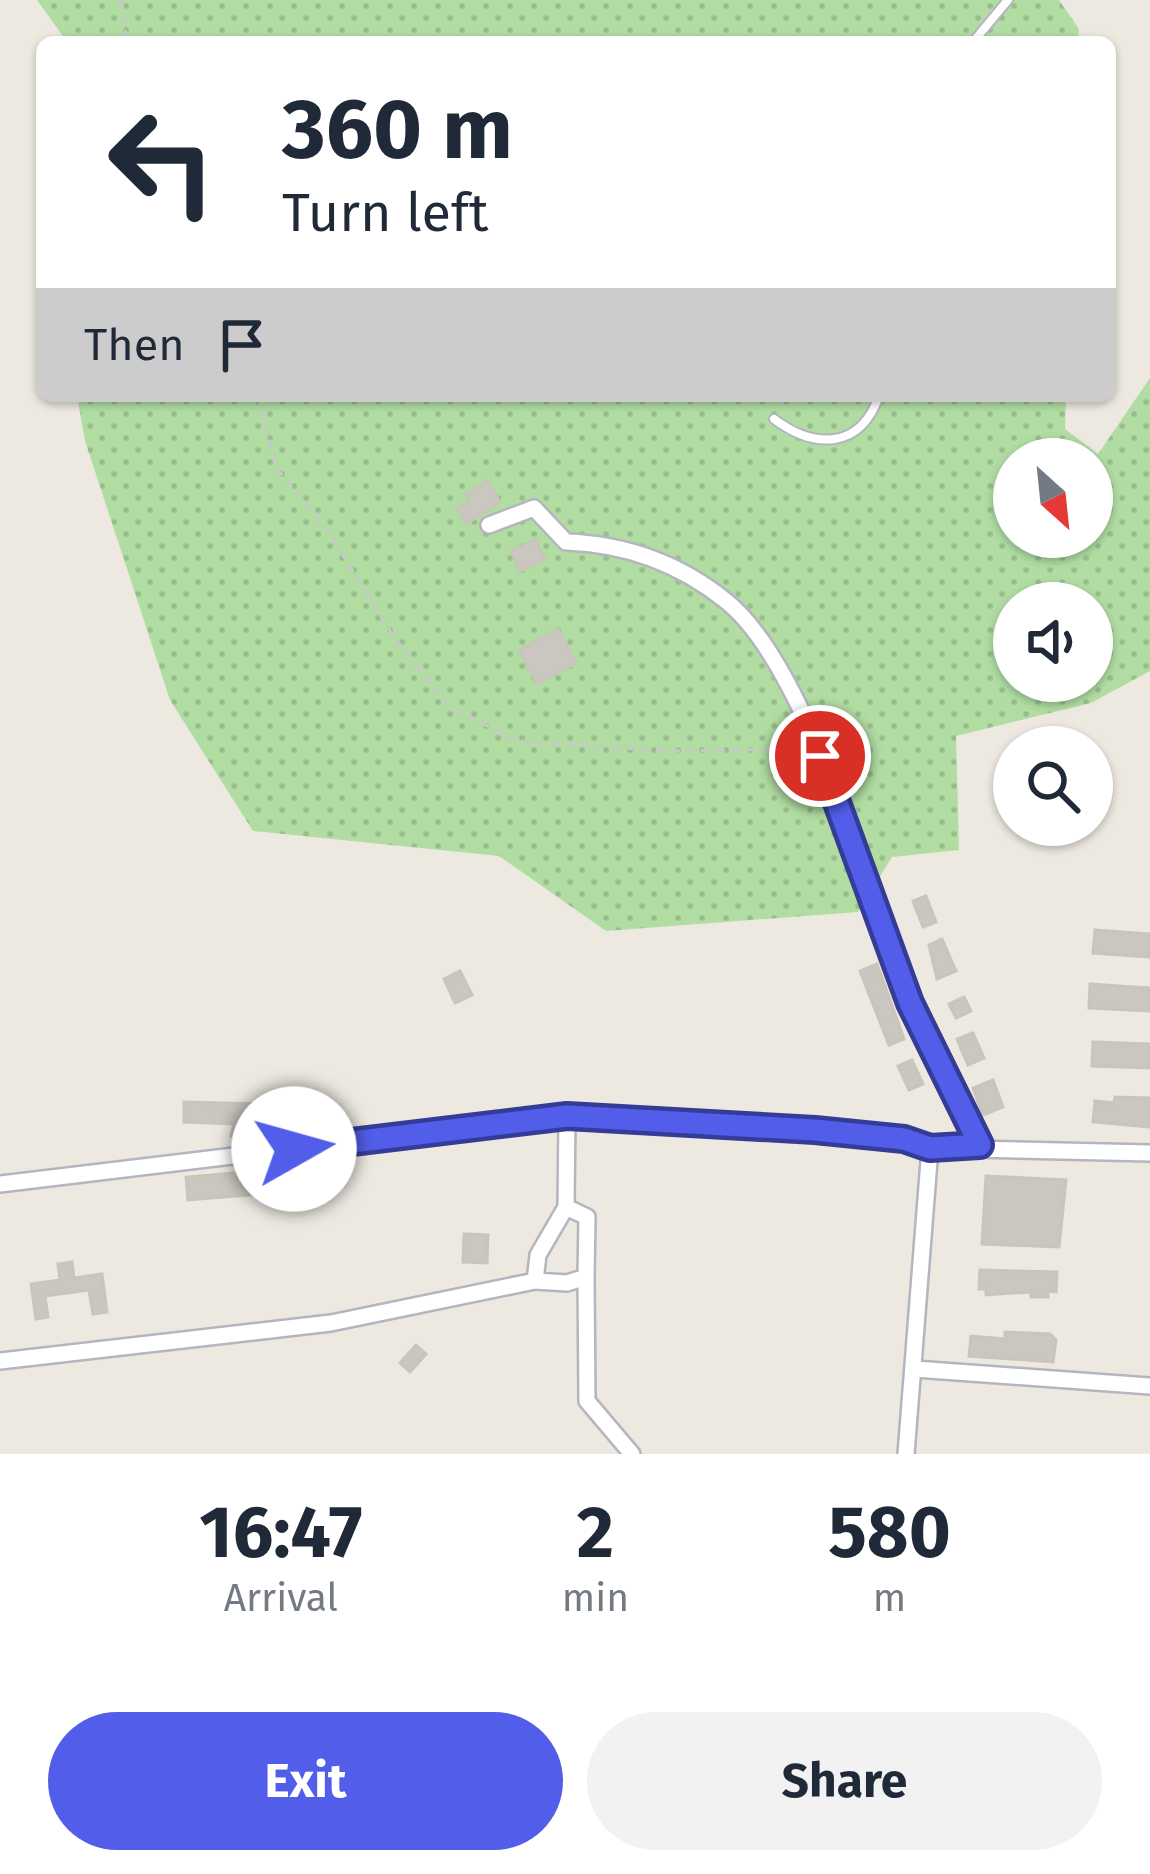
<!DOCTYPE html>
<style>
body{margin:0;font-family:"Fira Sans",sans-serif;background:#f2f2f3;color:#1f2937;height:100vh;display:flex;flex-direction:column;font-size:45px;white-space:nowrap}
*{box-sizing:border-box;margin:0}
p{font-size:39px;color:#747a83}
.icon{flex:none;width:66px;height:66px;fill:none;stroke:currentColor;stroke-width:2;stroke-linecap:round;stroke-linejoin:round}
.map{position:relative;height:1454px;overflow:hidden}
.side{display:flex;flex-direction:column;background:#fff;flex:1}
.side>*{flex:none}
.banner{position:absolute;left:36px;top:36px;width:1080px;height:366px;border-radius:18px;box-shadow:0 3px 9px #0004;background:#fff;color:#1f2937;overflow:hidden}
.needle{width:78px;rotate:153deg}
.controls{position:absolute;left:993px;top:438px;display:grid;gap:24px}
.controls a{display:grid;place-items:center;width:120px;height:120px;border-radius:50%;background:#fff;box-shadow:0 3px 9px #0004;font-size:60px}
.pin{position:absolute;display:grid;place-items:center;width:102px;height:102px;color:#fff;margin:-51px;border:6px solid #fff;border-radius:50%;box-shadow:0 3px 12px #0007}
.me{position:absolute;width:132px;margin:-66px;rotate:83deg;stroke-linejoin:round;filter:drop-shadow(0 0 9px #0008)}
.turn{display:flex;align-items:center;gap:42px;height:252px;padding:0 48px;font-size:54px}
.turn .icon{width:156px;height:156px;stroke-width:2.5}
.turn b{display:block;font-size:84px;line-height:102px}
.then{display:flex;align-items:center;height:114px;padding:0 48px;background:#0003;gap:24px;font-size:45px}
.eta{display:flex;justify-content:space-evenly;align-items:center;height:204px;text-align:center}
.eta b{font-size:72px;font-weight:700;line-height:84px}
.cta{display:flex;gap:24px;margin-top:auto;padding:24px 48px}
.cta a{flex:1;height:138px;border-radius:72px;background:#525de9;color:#fff;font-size:48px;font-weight:700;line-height:138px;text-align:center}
.cta a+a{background:#f2f2f3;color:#1f2937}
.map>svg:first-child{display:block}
</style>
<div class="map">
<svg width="1150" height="1454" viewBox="0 0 1150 1454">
<defs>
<pattern id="grass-dots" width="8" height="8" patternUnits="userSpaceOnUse" patternTransform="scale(3)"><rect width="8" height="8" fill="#b1dda3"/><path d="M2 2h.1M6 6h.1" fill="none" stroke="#99be8d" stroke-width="1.8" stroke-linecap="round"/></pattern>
</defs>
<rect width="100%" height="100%" fill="#ede9e1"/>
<g fill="url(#grass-dots)" fill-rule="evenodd">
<polygon points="37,0 1059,0 1079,29 1078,42 67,42"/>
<path d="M1150,378V671L1091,703L956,736L959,850L892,857L858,912L606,931L499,856L253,831L170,700L85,441L77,396H1066L1065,429L1098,454ZM1014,459H1092V537H1014ZM1014,603H1092V681H1014Z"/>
</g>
<g fill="#c9c7bf" stroke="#c8c5ba" stroke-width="3">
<polygon points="487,481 500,502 466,524 457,509 470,500 466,494"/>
<polygon points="536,539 545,559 520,571 511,551"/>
<polygon points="558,629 576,663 537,684 519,650"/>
<polygon points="926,896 936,922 923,927 913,901"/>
<polygon points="1095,930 1150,934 1150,957 1093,953"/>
<polygon points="942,939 956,971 937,979 929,945"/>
<polygon points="877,964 904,1039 889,1045 860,971"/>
<polygon points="460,971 472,995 455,1003 444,979"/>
<polygon points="1090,984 1150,988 1150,1011 1089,1008"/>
<polygon points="964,997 971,1011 956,1018 949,1004"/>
<polygon points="973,1033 984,1058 968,1065 957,1039"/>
<polygon points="1093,1042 1150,1044 1150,1068 1092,1066"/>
<polygon points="912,1060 923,1084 909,1090 898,1066"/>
<polygon points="993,1080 1003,1107 983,1115 973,1088"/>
<polygon points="1115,1097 1150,1098 1150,1127 1093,1122 1095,1101 1114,1103"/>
<polygon points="184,1102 303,1105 303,1125 247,1124 243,1139 231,1136 234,1124 184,1122"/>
<polygon points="308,1167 310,1190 188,1200 186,1177"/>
<polygon points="986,1176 1066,1180 1059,1247 982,1244"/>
<polygon points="464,1234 488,1235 487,1263 463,1262"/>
<polygon points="72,1262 74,1278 102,1274 107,1312 93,1314 89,1290 45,1296 48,1317 36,1319 31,1284 60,1280 58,1264"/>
<polygon points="980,1270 1057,1272 1056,1292 1048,1291 1048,1297 1031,1297 1031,1292 986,1295 986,1289 979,1289"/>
<polygon points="1005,1332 1050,1334 1056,1340 1053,1362 969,1356 971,1336 1005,1339"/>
<polygon points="416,1345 426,1354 410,1372 400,1363"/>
</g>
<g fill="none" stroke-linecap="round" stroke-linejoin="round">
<defs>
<g id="service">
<polyline points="973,42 1008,0"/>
<path d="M774,419C814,449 860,450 879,396"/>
</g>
<g id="minor">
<path d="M489,525L534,508L566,542C625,544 679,563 726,601C807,665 871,897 908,997C927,1048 956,1097 980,1146"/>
<polyline points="0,1184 567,1116 815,1129 904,1139 930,1148 1150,1153"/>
<polyline points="566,1207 587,1217 586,1277 567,1283 535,1281 538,1255 566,1207 567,1116"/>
<polyline points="586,1277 587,1401 632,1454"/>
<polyline points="0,1361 331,1323 535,1281"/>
<polyline points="915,1369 1150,1386"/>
<polyline points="906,1454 930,1148"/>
</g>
</defs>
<use href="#service" stroke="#b4b5bf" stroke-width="12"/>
<use href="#minor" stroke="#b4b5bf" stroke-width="20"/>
<g stroke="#c8c8c8" stroke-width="3" stroke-dasharray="9 6" stroke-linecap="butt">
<polyline points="121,0 127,42"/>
<polyline points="258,396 276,468 324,525 394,637 448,706 517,741 668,751 801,749"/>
</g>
<use href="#service" stroke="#fff" stroke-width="8"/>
<use href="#minor" stroke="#fff" stroke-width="15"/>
</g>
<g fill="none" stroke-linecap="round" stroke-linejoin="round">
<defs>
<polyline id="route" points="294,1149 567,1116 815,1130 904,1139 930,1148 980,1145 910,1003 820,756"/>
</defs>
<use href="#route" stroke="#353c97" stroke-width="30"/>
<use href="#route" stroke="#525de9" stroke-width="21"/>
</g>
</svg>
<div class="controls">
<a><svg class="needle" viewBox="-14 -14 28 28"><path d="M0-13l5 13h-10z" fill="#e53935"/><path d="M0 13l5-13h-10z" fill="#747a83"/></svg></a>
<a><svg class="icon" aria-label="sound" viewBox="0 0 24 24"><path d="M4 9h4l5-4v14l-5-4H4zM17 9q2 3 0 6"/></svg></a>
<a><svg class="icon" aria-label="search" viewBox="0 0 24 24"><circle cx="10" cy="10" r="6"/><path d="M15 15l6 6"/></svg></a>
</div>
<div class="pin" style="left:820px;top:756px;background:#d93025"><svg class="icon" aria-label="arrive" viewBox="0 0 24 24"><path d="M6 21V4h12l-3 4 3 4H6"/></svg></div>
<svg class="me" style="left:294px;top:1149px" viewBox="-20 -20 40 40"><circle r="19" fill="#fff"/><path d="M0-13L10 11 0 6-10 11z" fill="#525de9"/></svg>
<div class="banner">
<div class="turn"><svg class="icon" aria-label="left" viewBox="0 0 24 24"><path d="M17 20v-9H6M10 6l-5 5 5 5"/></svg><div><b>360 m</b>Turn left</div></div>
<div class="then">Then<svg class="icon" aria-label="arrive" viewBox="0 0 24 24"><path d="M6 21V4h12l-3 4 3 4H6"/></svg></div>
</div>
</div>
<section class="side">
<div class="eta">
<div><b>16:47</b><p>Arrival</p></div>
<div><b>2</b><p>min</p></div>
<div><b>580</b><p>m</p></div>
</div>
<div class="cta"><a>Exit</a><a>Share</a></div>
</section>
